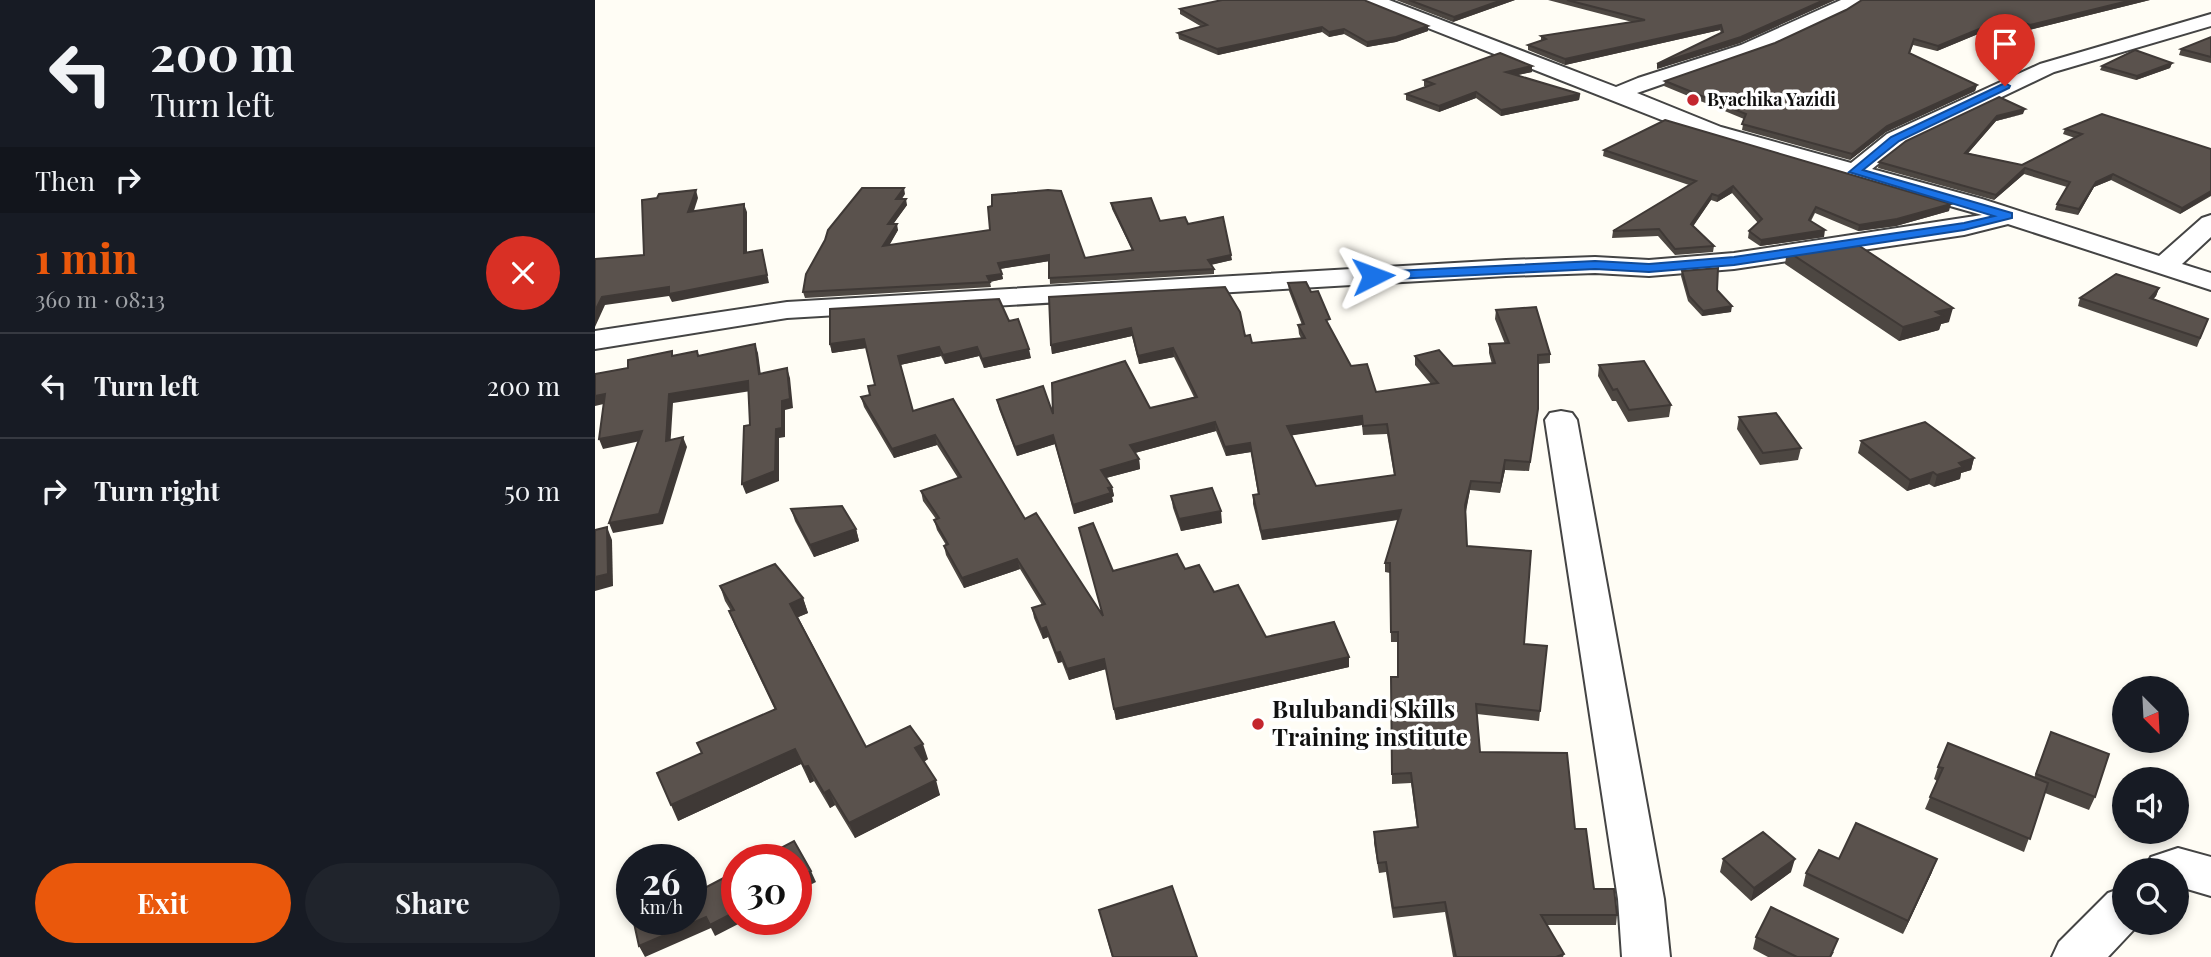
<!DOCTYPE html>
<meta charset="utf-8">
<style>
body{margin:0;font-family:"Playfair Display",serif;background:#20242c;color:#f1f3f6;height:100vh;display:flex;flex-direction:column;font-size:26px;white-space:nowrap}
*{box-sizing:border-box;margin:0}
p{font-size:23px;color:#9ea1a6}
.icon{flex:none;width:38px;height:38px;fill:none;stroke:currentColor;stroke-width:2;stroke-linecap:round;stroke-linejoin:round}
.map{position:relative;flex:1;overflow:hidden}
.sheet{display:flex;flex-direction:column;background:#171b24;width:595px}
.sheet>*{flex:none}
.hud{background:#171b24;color:#f1f3f6;overflow:hidden}
.needle{width:46px;rotate:156deg}
.controls{position:absolute;left:1517px;top:676px;display:grid;gap:14px}
.controls a{display:grid;place-items:center;width:77px;height:77px;border-radius:50%;background:#171b24;box-shadow:0 4px 10px #0003;font-size:35px}
.speed{position:absolute;left:21px;top:844px;display:flex;gap:14px;font-size:35px;font-weight:700;text-align:center}
.speed>*{display:grid;place-content:center;width:91px;height:91px;border-radius:50%;background:#171b24;box-shadow:0 4px 10px #0003;line-height:1}
.speed small{font-size:18px;font-weight:400}
.speed .limit{border:10px solid #d22;background:#fff;color:#111}
.pin{position:absolute;display:grid;place-items:center;width:60px;height:60px;color:#fff;margin:-72px -30px;border-radius:50% 50% 50% 0;rotate:-45deg;box-shadow:0 0 7px #0007}
.pin .icon{rotate:45deg}
.me{position:absolute;width:77px;margin:-38px;rotate:87deg;stroke-linejoin:round;filter:drop-shadow(0 0 5px #0008)}
.turn{display:flex;align-items:center;gap:24px;height:147px;padding:0 35px;font-size:32px}
.turn .icon{width:91px;height:91px;stroke-width:2.5}
.turn b{display:block;font-size:49px;line-height:60px}
.then{display:flex;align-items:center;height:66px;padding:0 35px;background:#0003;gap:14px;font-size:26px}
.round{display:grid;place-items:center;flex:none;width:74px;height:74px;border-radius:37px;background:#20242c}
.headline{display:flex;align-items:center;justify-content:space-between;height:119px;padding:0 35px}
h1{font-size:42px;font-weight:700;line-height:52px;color:#ea580c}
.action{display:flex;gap:14px;margin-top:auto;padding:14px 35px}
.action a{flex:1;height:80px;border-radius:42px;background:#ea580c;color:#fff;font-size:28px;font-weight:700;line-height:80px;text-align:center}
.action a+a{background:#20242c;color:#f1f3f6}
ul{padding:0;list-style:none}
li{display:flex;align-items:center;gap:21px;height:105px;padding:0 35px;border-top:2px solid #363941}
li div{flex:1}
li b{display:block;font-size:26px}
li em{font-style:normal}
main{display:flex;flex:1;min-height:0}
.map>svg:first-child{display:block}
</style>
<main>
<section class="sheet">
<div class="hud">
<div class="turn"><svg class="icon" aria-label="left" viewBox="0 0 24 24"><path d="M17 20v-9H6M10 6l-5 5 5 5"/></svg><div><b>200 m</b>Turn left</div></div>
<div class="then">Then<svg class="icon" aria-label="right" viewBox="0 0 24 24"><path d="M7 20v-9h11M14 6l5 5-5 5"/></svg></div>
</div>
<div class="headline"><div><h1>1 min</h1><p>360 m · 08:13</p></div><a class="round" style="background:#d93025;color:#fff"><svg class="icon" aria-label="close" viewBox="0 0 24 24"><path d="M6 6l12 12M18 6L6 18"/></svg></a></div>
<ul>
<li><svg class="icon" aria-label="left" viewBox="0 0 24 24"><path d="M17 20v-9H6M10 6l-5 5 5 5"/></svg><div><b>Turn left</b></div><em>200 m</em></li>
<li><svg class="icon" aria-label="right" viewBox="0 0 24 24"><path d="M7 20v-9h11M14 6l5 5-5 5"/></svg><div><b>Turn right</b></div><em>50 m</em></li>
</ul>
<div class="action"><a>Exit</a><a>Share</a></div>
</section>
<div class="map">
<svg width="1616" height="957" viewBox="0 0 1616 957">
<rect width="100%" height="100%" fill="#fffdf5"/>
<g fill="none" stroke-linecap="round" stroke-linejoin="round">
<defs>
<g id="minor">
<polygon points="769,0 794,0 1021,87 1043,78 1146,45 1246,0 1269,0 1249,13 1178,46 1042,93 1126,127 1256,163 1292,134 1445,64 1616,14 1616,26 1459,72 1308,144 1277,169 1387,199 1564,256 1607,218 1616,215 1616,237 1587,264 1616,273 1616,290 1413,224 1369,235 1139,269 1054,276 1000,273 911,276 192,318 0,349 0,331 192,302 911,260 1000,257 1054,260 1139,253 1387,215 1110,137 772,4"/>
<polygon points="966,411 977,413 982,420 1069,899 1075,957 1027,957 1023,899 950,420 955,413"/>
<polygon points="1583,848 1616,857 1616,896 1582,886 1582,870 1549,870 1556,857"/>
<polygon points="1530,887 1530,922 1546,922 1513,957 1457,957 1464,942 1513,893"/>
</g>
</defs>
<use href="#minor" stroke="#444" stroke-width="4"/>
<use href="#minor" fill="#fff" fill-rule="evenodd"/>
</g>
<g fill="#4d4742" fill-rule="evenodd">
<polygon points="801,0 920,0 858,22"/>
<polygon points="953,0 1240,0 1145,43 1062,69 1126,33 1125,30 970,65 933,50 933,45 946,41 946,36 1037,22"/>
<polygon points="1555,0 1434,30 1412,22 1342,51 1318,45 1315,53 1382,85 1380,91 1291,132 1255,160 1147,130 1149,119 1069,86 1070,81 1180,43 1251,10"/>
<polygon points="771,1 833,26 833,31 801,42 772,47 749,34 734,37 727,32 623,55 584,39 583,33 607,27 585,14 585,9"/>
<polygon points="1616,37 1616,63 1584,55 1586,49"/>
<polygon points="1577,63 1575,68 1541,80 1505,70 1507,66"/>
<polygon points="937,66 937,72 922,75 985,94 984,100 906,116 881,98 844,112 811,100 811,94 831,87 829,86 829,80"/>
<polygon points="1428,114 1401,121 1373,153 1427,165 1480,138 1468,134 1470,129 1616,149 1616,196 1585,214 1516,180 1499,187 1483,215 1460,210 1462,204 1472,187 1429,174 1399,200 1283,168 1284,162 1311,141"/>
<polygon points="1009,150 1354,211 1301,226 1263,231 1220,213 1216,221 1229,237 1165,246 1153,238 1154,231 1163,223 1137,193 1122,202 1116,200 1098,226 1119,246 1118,252 1080,255 1063,236 1017,238 1018,231 1094,185 1008,156"/>
<polygon points="310,194 306,199 312,205 298,224 303,230 294,246 490,258 537,250 517,209 516,203 565,221 593,224 637,260 616,265 619,269 619,274 455,284 454,261 405,269 408,279 395,282 396,287 210,298 208,292"/>
<polygon points="1192,251 1354,322 1346,324 1344,330 1304,341 1190,264"/>
<polygon points="1087,271 1122,290 1136,312 1107,316 1093,301 1086,276"/>
<path d="M693,283L735,328L756,366L781,392L836,384L820,365V356L858,366L897,364L894,353V344H910L900,319L901,310L955,354V363L943,364L942,418L934,471L910,470L905,493L875,490L871,512L872,546L929,644L952,646L944,721L882,714L885,752L980,829L999,889L1022,915L1021,925H952L969,954L968,957H858L850,912L798,918L791,872L784,873L779,843V832L822,827L816,783L797,784L796,677H803V642H796L795,573L790,572V563L803,520L667,540L658,504V495L663,494L656,452L631,456L621,431L540,453L544,459L545,469L511,478L517,487L519,496L517,497L518,502L479,514L460,444L422,456L404,409L402,400L458,414L555,408L599,397L579,357L544,364L537,336L457,354L456,345L454,297L650,336L657,343L706,338L704,334L703,325H707L694,291ZM767,425L768,435L792,434L799,475L721,486L696,435Z"/>
<polygon points="1564,288 1561,296 1558,299 1613,319 1602,347 1483,306 1485,298"/>
<polygon points="414,321 436,358 389,368 384,356 350,364 346,356 305,365 318,411 430,519 507,613 484,528 518,571 590,569 619,592 671,637 754,667 521,720 511,669 474,680 467,662 463,663 453,637 448,639 439,618 437,608 447,605 425,569 369,588 351,555 349,546 351,545 342,530 339,520 341,519 328,501 326,491 363,478 342,445 299,458 269,407 266,397 275,395 280,385 271,348 237,353 235,344"/>
<polygon points="1004,365 1076,405 1074,417 1033,422 1021,401 1017,401 1003,376"/>
<polygon points="1144,417 1206,448 1203,460 1165,465 1142,429"/>
<polygon points="1266,441 1379,458 1376,470 1366,473 1365,479 1339,487 1334,484 1312,491 1263,453"/>
<polygon points="576,496 627,523 586,531 578,508"/>
<polygon points="196,509 261,529 264,541 219,557 200,521"/>
<polygon points="125,586 208,598 213,613 203,617 271,747 333,759 329,762 345,795 260,838 240,805 235,808 219,781 215,783 206,764 83,821 106,753 180,710 140,626 134,611 136,611 130,601"/>
<polygon points="1456,732 1500,797 1494,810 1450,793 1429,852 1330,809 1342,781 1339,779 1343,767 1439,778"/>
<polygon points="1128,859 1196,872 1156,901 1125,872"/>
<polygon points="1244,859 1337,872 1308,934 1208,886 1211,873"/>
<polygon points="504,910 602,957 517,957"/>
<polygon points="1161,937 1239,952 1236,957 1173,957 1158,949"/>
</g>
<g fill="#3f3936">
<polygon points="907,0 920,0 858,22 859,17"/>
<polygon points="1229,0 1240,0 1145,43 1062,69 1062,64"/>
<polygon points="1537,0 1555,0 1434,30 1435,25"/>
<polygon points="1413,17 1412,22 1342,51 1343,46"/>
<polygon points="1126,25 1125,30 970,65 970,59"/>
<polygon points="833,26 833,31 801,42 772,47 772,42"/>
<polygon points="727,27 727,32 623,55 622,49"/>
<polygon points="749,29 749,34 734,37 734,32"/>
<polygon points="1577,63 1575,68 1541,80 1542,76"/>
<polygon points="937,66 937,72 910,78 911,72"/>
<polygon points="1382,85 1380,91 1291,132 1255,160 1257,154 1292,126"/>
<polygon points="881,92 881,98 844,112 844,106"/>
<polygon points="985,94 984,100 906,116 906,110"/>
<polygon points="1430,109 1428,114 1401,121 1369,158 1370,153 1402,116"/>
<polygon points="1430,168 1429,174 1399,200 1401,195"/>
<polygon points="1518,174 1516,180 1499,187 1483,215 1484,209 1501,182"/>
<polygon points="1138,186 1137,193 1122,202 1123,196"/>
<polygon points="309,188 310,194 303,205 301,199"/>
<polygon points="101,190 103,198 96,220 93,212"/>
<polygon points="1616,191 1616,195 1585,214 1587,208"/>
<polygon points="1117,194 1116,200 1095,231 1096,224"/>
<polygon points="311,199 312,205 294,230 293,224"/>
<polygon points="149,204 152,212 152,261 149,253"/>
<polygon points="1356,204 1354,211 1301,226 1263,231 1264,225"/>
<polygon points="302,224 303,230 290,252 288,246"/>
<polygon points="1230,230 1229,237 1165,246 1166,240"/>
<polygon points="167,250 174,283 77,302 74,296 10,305 0,327 0,311 7,297"/>
<polygon points="454,255 455,261 404,269 403,263"/>
<polygon points="636,255 637,260 614,265 613,260"/>
<polygon points="407,274 408,279 394,282 392,276"/>
<polygon points="1564,288 1561,296 1552,306 1555,298"/>
<polygon points="1137,306 1136,312 1107,316 1108,311"/>
<polygon points="1358,308 1354,322 1346,324 1344,330 1304,341 1308,327 1341,312"/>
<polygon points="536,328 537,336 457,354 456,345"/>
<polygon points="269,339 271,348 237,353 235,344"/>
<polygon points="160,344 163,353 167,383 164,374"/>
<polygon points="344,347 346,356 305,365 303,356"/>
<polygon points="382,347 384,356 350,364 348,355"/>
<polygon points="578,348 579,357 544,364 543,356"/>
<polygon points="434,349 436,358 389,368 387,359"/>
<polygon points="192,368 195,378 198,408 190,410 190,437 184,438 184,481 151,494 147,484 181,429 187,401"/>
<polygon points="153,381 156,391 78,403 75,450 71,441 74,394"/>
<polygon points="10,394 13,403 0,406 0,396"/>
<polygon points="767,416 767,425 693,436 692,426"/>
<polygon points="620,422 621,431 536,454 535,445"/>
<polygon points="47,431 50,440 8,449 4,439"/>
<polygon points="340,435 342,445 299,458 297,449"/>
<polygon points="458,435 460,444 422,456 420,447"/>
<polygon points="88,437 92,447 68,524 18,533 14,523"/>
<polygon points="655,443 656,452 631,456 630,447"/>
<polygon points="1379,458 1376,470 1366,473 1365,479 1339,487 1342,475 1364,463"/>
<polygon points="544,459 545,469 507,479 506,470"/>
<polygon points="910,460 910,470 905,493 906,483"/>
<polygon points="1338,472 1334,484 1312,491 1315,480"/>
<polygon points="876,481 875,490 870,514 870,505"/>
<polygon points="517,487 519,496 517,497 518,502 479,514 478,505"/>
<polygon points="806,510 806,519 667,540 666,531"/>
<polygon points="626,511 627,523 586,531 584,519"/>
<polygon points="12,527 17,540 18,586 0,591 0,577"/>
<polygon points="261,529 264,541 219,557 215,545"/>
<polygon points="422,559 425,569 369,588 367,578"/>
<polygon points="208,598 213,613 201,618 195,604"/>
<polygon points="451,627 453,637 448,639 446,629"/>
<polygon points="465,652 467,662 463,663 461,653"/>
<polygon points="754,657 754,667 521,720 519,709"/>
<polygon points="509,659 511,669 474,680 472,669"/>
<polygon points="328,744 333,759 324,764 320,748"/>
<polygon points="200,749 206,764 83,821 76,805"/>
<polygon points="213,766 219,781 215,783 209,767"/>
<polygon points="341,780 345,795 260,838 254,823"/>
<polygon points="234,790 240,805 235,808 229,793"/>
<polygon points="1200,859 1196,872 1156,901 1159,888"/>
<polygon points="1342,859 1337,872 1308,934 1313,921"/>
<polygon points="216,871 221,882 201,892 201,879"/>
<polygon points="142,911 142,919 153,919 120,936 116,928 50,957 44,946 111,917"/>
</g>
<g fill="#5a524d" stroke="#3f3936" stroke-width="2" fill-rule="evenodd">
<polygon points="627,0 770,0 771,1 833,26 801,37 772,42 749,29 734,32 727,27 622,49 583,33 612,25 585,9"/>
<polygon points="814,0 907,0 859,17"/>
<polygon points="972,0 1229,0 1146,37 1062,64 1128,32 1126,25 970,59 933,45 951,39 946,36 1050,20"/>
<polygon points="1267,0 1537,0 1435,25 1413,17 1343,46 1319,39 1314,53 1382,85 1292,126 1257,154 1147,124 1151,114 1070,81 1180,43 1251,10"/>
<polygon points="1616,37 1616,57 1586,49"/>
<polygon points="1540,50 1577,63 1542,76 1507,66"/>
<polygon points="905,53 937,66 911,72 985,94 906,110 881,92 844,106 811,94 839,84 829,80"/>
<polygon points="1404,97 1430,109 1402,116 1370,153 1427,165 1487,134 1470,129 1507,114 1616,149 1616,191 1587,208 1518,174 1501,182 1484,209 1462,204 1475,182 1430,168 1401,195 1284,162 1311,141"/>
<polygon points="1070,120 1356,204 1302,219 1264,225 1221,207 1214,220 1230,230 1166,240 1154,231 1167,219 1138,186 1123,196 1117,194 1096,224 1119,246 1080,249 1064,229 1018,231 1101,181 1009,150"/>
<polygon points="267,188 309,188 301,199 311,199 293,224 302,224 288,246 395,230 393,207 397,206 397,195 453,190 466,191 490,258 538,250 516,203 556,198 565,221 590,217 593,224 628,217 636,255 613,260 619,269 454,278 454,255 403,263 407,274 392,276 395,282 208,292 211,274 230,240 233,230"/>
<polygon points="101,190 93,212 149,204 149,253 167,250 172,275 74,294 74,287 7,297 0,311 0,259 49,255 47,200 62,198 64,194"/>
<polygon points="1257,241 1358,308 1341,312 1348,316 1308,327 1192,251"/>
<polygon points="1123,268 1122,290 1137,306 1108,311 1094,296 1087,271"/>
<polygon points="1521,274 1564,288 1555,298 1613,319 1605,338 1485,298"/>
<path d="M711,282L716,292L723,291L735,319L731,320L756,366L772,364L781,392L843,383L820,356L844,350L858,366L900,363L894,344L914,343L901,310L941,307L955,354L943,355V409L935,462L910,460L906,483L876,481L870,505L872,546L936,551L929,644L952,646L945,711L881,704L885,752L972,753L980,829H991L999,889H1019L1022,915H946L969,954L961,957H861L850,902L798,908L791,862L783,863L779,832L823,827L816,773L797,774L796,677H803V632H796L795,563H790L806,510L666,531L658,495L664,494L655,443L630,447L620,422L535,445L544,459L506,470L517,487L513,488L516,493L478,505L458,435L420,447L402,400L448,386L458,414L457,383L530,361L555,408L602,397L578,348L543,356L536,328L456,345L454,297L630,287L645,312L650,336L655,335L657,343L710,338L703,325L709,324L693,283ZM767,416L768,426L792,424L800,475L721,486L692,426Z"/>
<polygon points="404,299 414,321 423,319 434,349 387,359 382,347 348,355 344,347 303,356 318,411 358,399 430,519 441,513 508,616 484,528 498,523 518,571 582,554 590,569 604,565 619,592 643,585 671,637 739,622 754,657 519,709 509,659 472,669 465,652 461,653 451,627 446,629 437,608 450,604 422,559 367,578 349,546 353,544 339,520 344,518 326,491 366,477 340,435 297,449 266,397 275,395 273,386 280,385 269,339 235,344 235,309"/>
<polygon points="160,344 164,374 192,368 195,399 187,401 187,428 181,429 180,471 147,484 149,426 155,425 153,381 74,394 71,441 88,437 64,514 14,523 47,431 4,439 10,394 0,396 0,374 33,368 33,360 77,351 77,356 102,351 103,356"/>
<polygon points="1049,361 1076,405 1034,410 1022,389 1018,390 1004,365"/>
<polygon points="1181,413 1206,448 1168,453 1144,417"/>
<polygon points="1330,422 1379,458 1364,463 1368,467 1342,475 1338,472 1315,480 1266,441"/>
<polygon points="617,488 626,511 584,519 576,496"/>
<polygon points="247,506 261,529 215,545 196,509"/>
<polygon points="12,527 13,574 0,577 0,530"/>
<polygon points="180,564 208,598 195,604 271,747 315,726 328,744 320,748 341,780 254,823 234,790 229,793 213,766 209,767 200,749 76,805 62,773 107,753 102,743 181,709 134,611 139,610 125,586"/>
<polygon points="1456,732 1514,754 1500,797 1441,774"/>
<polygon points="1353,743 1453,783 1435,839 1335,797 1348,768 1343,767"/>
<polygon points="1261,823 1342,859 1313,921 1211,873 1224,850 1244,859"/>
<polygon points="1168,832 1200,859 1159,888 1128,859"/>
<polygon points="199,841 216,871 201,879 201,859 165,859"/>
<polygon points="142,871 142,911 115,925 111,917 44,946 39,923 49,919 96,919 96,898 101,896 100,893"/>
<polygon points="577,886 602,957 518,957 504,910"/>
<polygon points="1176,907 1243,939 1235,957 1202,957 1161,937"/>
</g>
<polygon fill="#1a73e8" stroke="#114b97" stroke-width="2" points="1410,83 1415,86 1414,88 1304,141 1268,170 1417,213 1417,218 1369,230 1139,265 1054,272 1000,269 778,280 771,276 778,272 1000,261 1054,264 1139,257 1369,223 1399,216 1254,172 1296,137"/>
<g fill="#c4262e" stroke="#fff" stroke-width="2.5">
<circle cx="1098" cy="100" r="7"/>
<circle cx="663" cy="724" r="7"/>
</g>
<g text-anchor="middle" stroke-width="7" stroke-linejoin="round" paint-order="stroke">
<g font-size="18" font-weight="bold" fill="#111" stroke="#fff" text-anchor="start">
<text x="1112" y="106">Byachika Yazidi</text>
</g>
<g font-size="24" font-weight="bold" fill="#111" stroke="#fff" text-anchor="start">
<text x="677" y="718">Bulubandi Skills<tspan x="677" dy="28">Training institute</tspan></text>
</g>
</g>
</svg>
<div class="controls">
<a><svg class="needle" viewBox="-14 -14 28 28"><path d="M0-13l5 13h-10z" fill="#e53935"/><path d="M0 13l5-13h-10z" fill="#9ea1a6"/></svg></a>
<a><svg class="icon" aria-label="sound" viewBox="0 0 24 24"><path d="M4 9h4l5-4v14l-5-4H4zM17 9q2 3 0 6"/></svg></a>
<a><svg class="icon" aria-label="search" viewBox="0 0 24 24"><circle cx="10" cy="10" r="6"/><path d="M15 15l6 6"/></svg></a>
</div>
<div class="speed"><div>26<small>km/h</small></div><div class="limit">30</div></div>
<div class="pin" style="left:1410px;top:86px;background:#d93025"><svg class="icon" aria-label="arrive" viewBox="0 0 24 24"><path d="M6 21V4h12l-3 4 3 4H6"/></svg></div>
<svg class="me" style="left:778px;top:276px" viewBox="-20 -20 40 40"><path d="M0-17L14 15 0 8-14 15z" fill="#1a73e8" stroke="#fff" stroke-width="4"/></svg>
</div>
</main>
